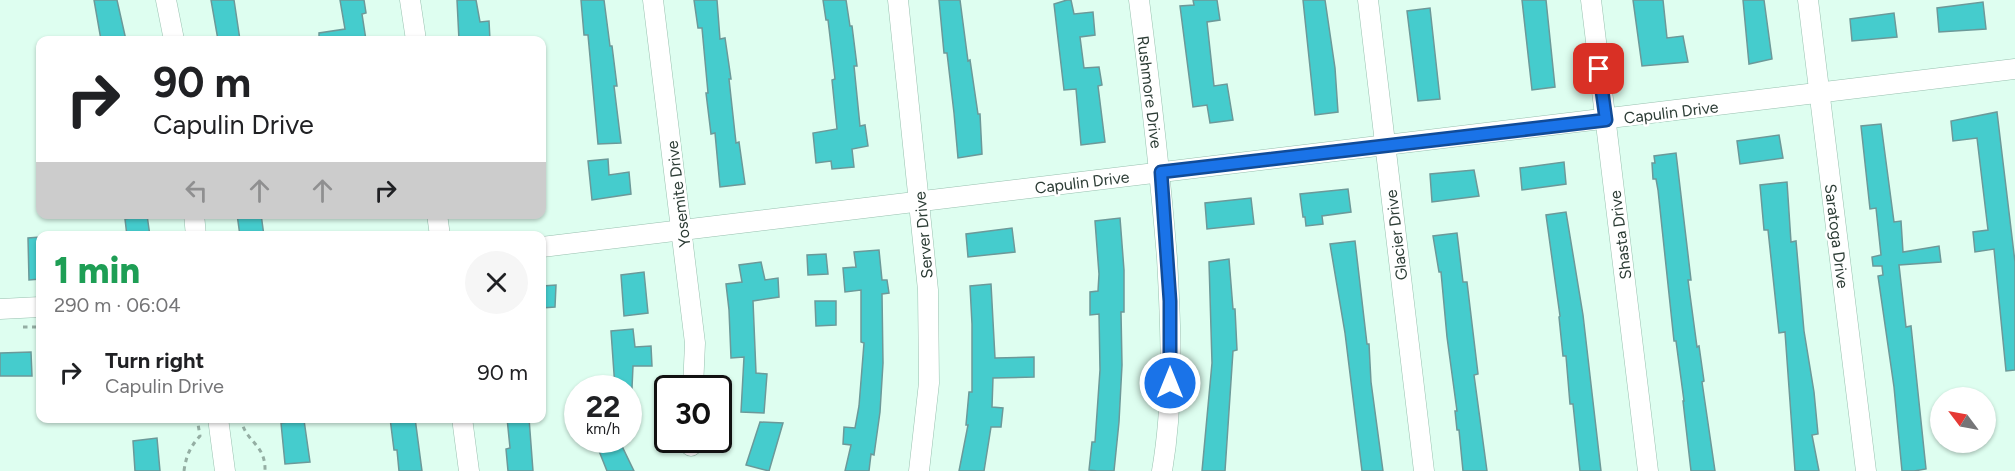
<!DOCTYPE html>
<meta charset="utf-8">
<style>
body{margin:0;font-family:Figtree,sans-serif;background:#f6f6f6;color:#202124;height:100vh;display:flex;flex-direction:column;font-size:22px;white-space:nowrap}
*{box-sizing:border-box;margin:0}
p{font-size:20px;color:#757577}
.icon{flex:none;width:33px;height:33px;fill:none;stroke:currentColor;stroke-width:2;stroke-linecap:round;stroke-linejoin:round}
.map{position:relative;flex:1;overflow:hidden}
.side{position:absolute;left:36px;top:231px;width:510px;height:192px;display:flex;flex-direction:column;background:#fff;border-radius:12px;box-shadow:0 2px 4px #0004}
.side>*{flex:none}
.top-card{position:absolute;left:36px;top:36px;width:510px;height:183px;border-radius:12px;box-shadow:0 2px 4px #0004;background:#fff;color:#202124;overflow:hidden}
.needle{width:39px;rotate:302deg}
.buttons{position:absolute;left:1930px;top:387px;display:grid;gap:12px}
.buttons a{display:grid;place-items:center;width:66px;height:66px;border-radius:50%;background:#fff;box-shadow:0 2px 4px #0004;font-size:30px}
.speed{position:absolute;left:564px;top:375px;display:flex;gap:12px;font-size:30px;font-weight:700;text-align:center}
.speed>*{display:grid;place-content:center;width:78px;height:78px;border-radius:50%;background:#fff;box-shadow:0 2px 4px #0004;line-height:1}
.speed small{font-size:15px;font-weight:400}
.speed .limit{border:3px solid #111;border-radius:9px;background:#fff;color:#111}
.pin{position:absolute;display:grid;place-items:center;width:51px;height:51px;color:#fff;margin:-26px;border-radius:12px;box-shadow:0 3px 9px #0006}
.me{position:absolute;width:66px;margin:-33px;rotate:0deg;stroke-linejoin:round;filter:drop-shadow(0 0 4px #0008)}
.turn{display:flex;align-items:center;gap:21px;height:126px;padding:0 18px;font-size:27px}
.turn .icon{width:78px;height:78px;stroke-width:2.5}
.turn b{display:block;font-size:42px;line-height:51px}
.lanes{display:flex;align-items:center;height:57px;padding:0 18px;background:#0003;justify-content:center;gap:30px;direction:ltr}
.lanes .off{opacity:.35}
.round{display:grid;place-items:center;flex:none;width:63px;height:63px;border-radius:32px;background:#f6f6f6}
.head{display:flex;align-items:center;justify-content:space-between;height:102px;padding:0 18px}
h1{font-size:36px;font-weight:800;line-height:45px;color:#1e9e55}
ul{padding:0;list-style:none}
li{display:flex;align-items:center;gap:18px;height:78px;padding:0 18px}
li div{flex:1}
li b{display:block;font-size:22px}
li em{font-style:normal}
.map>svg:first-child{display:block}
</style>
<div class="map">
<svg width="2015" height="471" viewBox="0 0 2015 471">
<rect width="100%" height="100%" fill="#defef0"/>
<g fill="#45cccd" stroke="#6c9999" stroke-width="1.5">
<polygon points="94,0 117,0 126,40 101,40"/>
<polygon points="211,0 234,0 240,40 218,40"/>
<polygon points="340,0 364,0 366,13 362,14 366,40 319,40 319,33 345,29"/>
<polygon points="457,0 476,0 480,22 489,21 490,40 459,40"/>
<polygon points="581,0 604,0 610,46 612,46 617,86 614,86 621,143 598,144 588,35 584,35"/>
<polygon points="694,0 717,0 720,39 725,38 731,79 729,79 736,143 739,142 745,184 720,187 715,133 711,134 706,93 708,93 702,28 698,28"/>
<polygon points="823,0 846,0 850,26 852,26 857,66 854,66 860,126 865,125 868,146 852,149 854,167 832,169 831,161 816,163 813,133 837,129 832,80 835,79 828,20 826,20"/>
<polygon points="939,0 960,0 968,61 970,60 978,114 980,114 982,154 958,158 954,113 947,53 944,53"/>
<polygon points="1067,0 1071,0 1074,14 1093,12 1095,35 1080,37 1084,68 1099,67 1102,85 1098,86 1105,142 1081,145 1076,89 1064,90 1054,4"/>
<polygon points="1193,0 1217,0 1220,20 1207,22 1214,86 1227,84 1233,120 1210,123 1207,105 1193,107 1180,6 1194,5"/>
<polygon points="1303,0 1325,0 1335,68 1338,112 1315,115"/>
<polygon points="1522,0 1546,0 1555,87 1532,90"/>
<polygon points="1633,0 1663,0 1667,38 1683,36 1688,62 1642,66"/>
<polygon points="1743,0 1764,0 1772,59 1749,64"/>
<polygon points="1983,2 1986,29 1939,32 1937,8"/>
<polygon points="1430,8 1440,99 1418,101 1407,11"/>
<polygon points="1894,13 1897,37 1852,41 1850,19"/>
<polygon points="1997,112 2015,262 2015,370 2006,371 1994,249 1975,252 1973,232 1988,230 1977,138 1953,141 1951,121"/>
<polygon points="1881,124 1894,222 1901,221 1903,252 1939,246 1941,262 1899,265 1906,327 1911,326 1926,469 1914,471 1902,471 1894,387 1878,276 1883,275 1882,266 1873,266 1872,257 1881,255 1876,208 1870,209 1861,126"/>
<polygon points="1779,135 1783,158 1740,164 1737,141"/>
<polygon points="1676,153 1691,280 1688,280 1697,347 1699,346 1704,381 1702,382 1715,471 1691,471 1683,401 1684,401 1676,341 1674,341 1658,190 1656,179 1653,179 1652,163 1655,163 1654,156"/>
<polygon points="608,159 609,175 629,172 631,194 592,200 588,161"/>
<polygon points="1564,162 1566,184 1522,190 1520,168"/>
<polygon points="1474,170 1479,196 1432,202 1430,174"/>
<polygon points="1787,182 1791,242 1796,241 1804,331 1814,392 1818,434 1812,435 1819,471 1795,471 1785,332 1779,333 1768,230 1764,230 1760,185"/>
<polygon points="1348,189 1351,212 1322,216 1323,224 1306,226 1305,217 1303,217 1300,194"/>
<polygon points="1251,198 1254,224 1207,229 1205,203"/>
<polygon points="1566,212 1583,315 1601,471 1580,471 1573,404 1570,404 1566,356 1563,356 1559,317 1560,316 1546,215"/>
<polygon points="237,214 261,214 264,236 240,236"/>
<polygon points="147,215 150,236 127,236 125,219"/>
<polygon points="1120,218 1124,270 1124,312 1121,312 1122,365 1119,422 1114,471 1097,471 1089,470 1092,442 1095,442 1100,370 1099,314 1090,315 1090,292 1098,291 1099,274 1095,221"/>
<polygon points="1012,228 1015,252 968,257 966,234"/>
<polygon points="1457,233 1463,282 1467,282 1478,374 1474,375 1487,471 1463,471 1459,430 1457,430 1455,411 1457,411 1447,337 1441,272 1439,272 1433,236"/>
<polygon points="40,237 40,279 29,280 28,238"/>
<polygon points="1355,241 1367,344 1369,344 1371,382 1383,471 1362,471 1345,333 1330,244"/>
<polygon points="879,250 882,280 887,280 889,293 882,294 883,363 880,412 874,455 871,454 869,471 845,471 851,445 843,444 844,427 855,428 859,406 864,343 861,342 861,290 845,292 843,268 856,267 854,252"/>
<polygon points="826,254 828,274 808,275 807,255"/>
<polygon points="1229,259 1233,309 1235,309 1237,350 1233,351 1225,471 1202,471 1212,363 1209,262"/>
<polygon points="761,262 765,280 778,278 779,297 753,301 756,373 767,374 764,413 741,412 744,357 731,358 729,310 726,284 742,282 739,265"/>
<polygon points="644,272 648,313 624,316 621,275"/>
<polygon points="991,284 995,358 1034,357 1034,377 993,378 992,407 1003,408 1001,427 991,427 984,471 959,471 968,425 966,425 969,392 972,392 972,324 970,286"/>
<polygon points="556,285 555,307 542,308 542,286"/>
<polygon points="815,301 836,301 836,325 816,326"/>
<polygon points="633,329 635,347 651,346 652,366 633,366 632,388 615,388 611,331"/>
<polygon points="31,352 32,376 0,376 0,353"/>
<polygon points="390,418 415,418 422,471 399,471 397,450 394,450"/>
<polygon points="507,418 529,418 533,471 508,471 506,449 510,448"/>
<polygon points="304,420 310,462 285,464 281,423"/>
<polygon points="760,422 783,423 769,471 746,465"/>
<polygon points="157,438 160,471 135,471 133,441"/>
<polygon points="611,440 619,440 634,471 607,471 597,446"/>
</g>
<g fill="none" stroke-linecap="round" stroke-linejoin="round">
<defs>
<g id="minor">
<polyline points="166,0 174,40"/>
<polyline points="410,0 416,40"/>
<polyline points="653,0 695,343 693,388"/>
<polyline points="898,0 928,290 929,383 919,471"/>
<path d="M1139,0C1150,86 1160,171 1167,258C1171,328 1174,401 1162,471"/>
<polyline points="1368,0 1424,471"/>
<polyline points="1591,0 1648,471"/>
<polyline points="1808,0 1866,471"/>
<polyline points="194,214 196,236"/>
<polyline points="437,214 440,236"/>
<polyline points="542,247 2015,69"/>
<polyline points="0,309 40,307"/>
<polyline points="218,418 225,471"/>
<polyline points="462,418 469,471"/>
<polyline points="691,446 691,440"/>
</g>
</defs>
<use href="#minor" stroke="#98c0af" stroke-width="21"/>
<g stroke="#94aea3" stroke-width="3" stroke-dasharray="4.5 4.5" stroke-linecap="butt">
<polyline points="23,327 40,327"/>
<path d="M241,418C244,442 266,443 265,471"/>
<path d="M184,471C186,456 190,447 200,436L197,418"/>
</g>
<use href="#minor" stroke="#fff" stroke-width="20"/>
</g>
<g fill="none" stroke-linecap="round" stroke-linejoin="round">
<defs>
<polyline id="route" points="1170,383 1170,301 1161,172 1606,120 1599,69"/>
</defs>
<use href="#route" stroke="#114b97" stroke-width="15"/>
<use href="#route" stroke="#1a73e8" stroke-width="10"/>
</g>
<g text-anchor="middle" stroke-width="5" stroke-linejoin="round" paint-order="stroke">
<g font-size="16" fill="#2c3c35" stroke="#fff">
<text transform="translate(1150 92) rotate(83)" y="6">Rushmore Drive</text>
<text transform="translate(1671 112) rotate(-7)" y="6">Capulin Drive</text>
<text transform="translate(1082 182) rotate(-7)" y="6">Capulin Drive</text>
<text transform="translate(678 194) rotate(-97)" y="6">Yosemite Drive</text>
<text transform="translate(923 235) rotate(-95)" y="6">Server Drive</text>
<text transform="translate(1396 235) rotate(-97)" y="6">Glacier Drive</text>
<text transform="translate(1620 235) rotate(-97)" y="6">Shasta Drive</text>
<text transform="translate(1837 236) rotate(83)" y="6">Saratoga Drive</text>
</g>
</g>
</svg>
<div class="buttons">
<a><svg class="needle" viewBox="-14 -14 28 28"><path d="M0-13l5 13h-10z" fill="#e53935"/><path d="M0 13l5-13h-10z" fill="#757577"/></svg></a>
</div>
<div class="speed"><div>22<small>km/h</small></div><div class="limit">30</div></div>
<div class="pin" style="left:1599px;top:69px;background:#d93025"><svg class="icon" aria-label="arrive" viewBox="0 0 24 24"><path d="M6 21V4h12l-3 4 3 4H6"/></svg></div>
<svg class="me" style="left:1170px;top:383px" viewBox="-20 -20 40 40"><circle r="17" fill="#1a73e8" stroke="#fff" stroke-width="3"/><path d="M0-11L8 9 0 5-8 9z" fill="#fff"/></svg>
<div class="top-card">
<div class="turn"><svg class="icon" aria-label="right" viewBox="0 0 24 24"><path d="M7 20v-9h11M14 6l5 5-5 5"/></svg><div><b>90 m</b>Capulin Drive</div></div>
<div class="lanes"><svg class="icon off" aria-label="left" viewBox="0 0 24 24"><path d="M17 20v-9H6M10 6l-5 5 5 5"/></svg><svg class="icon off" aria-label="ahead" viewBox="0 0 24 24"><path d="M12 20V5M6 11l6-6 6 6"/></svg><svg class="icon off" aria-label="ahead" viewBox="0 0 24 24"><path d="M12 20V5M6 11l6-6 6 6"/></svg><svg class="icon" aria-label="right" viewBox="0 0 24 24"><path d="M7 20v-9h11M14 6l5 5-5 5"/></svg></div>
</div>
<section class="side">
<div class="head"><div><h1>1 min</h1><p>290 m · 06:04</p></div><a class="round"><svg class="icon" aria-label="close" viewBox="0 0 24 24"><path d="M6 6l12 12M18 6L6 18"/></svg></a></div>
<ul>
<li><svg class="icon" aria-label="right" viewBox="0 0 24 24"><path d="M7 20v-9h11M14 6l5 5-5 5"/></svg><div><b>Turn right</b><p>Capulin Drive</p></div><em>90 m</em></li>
</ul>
</section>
</div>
